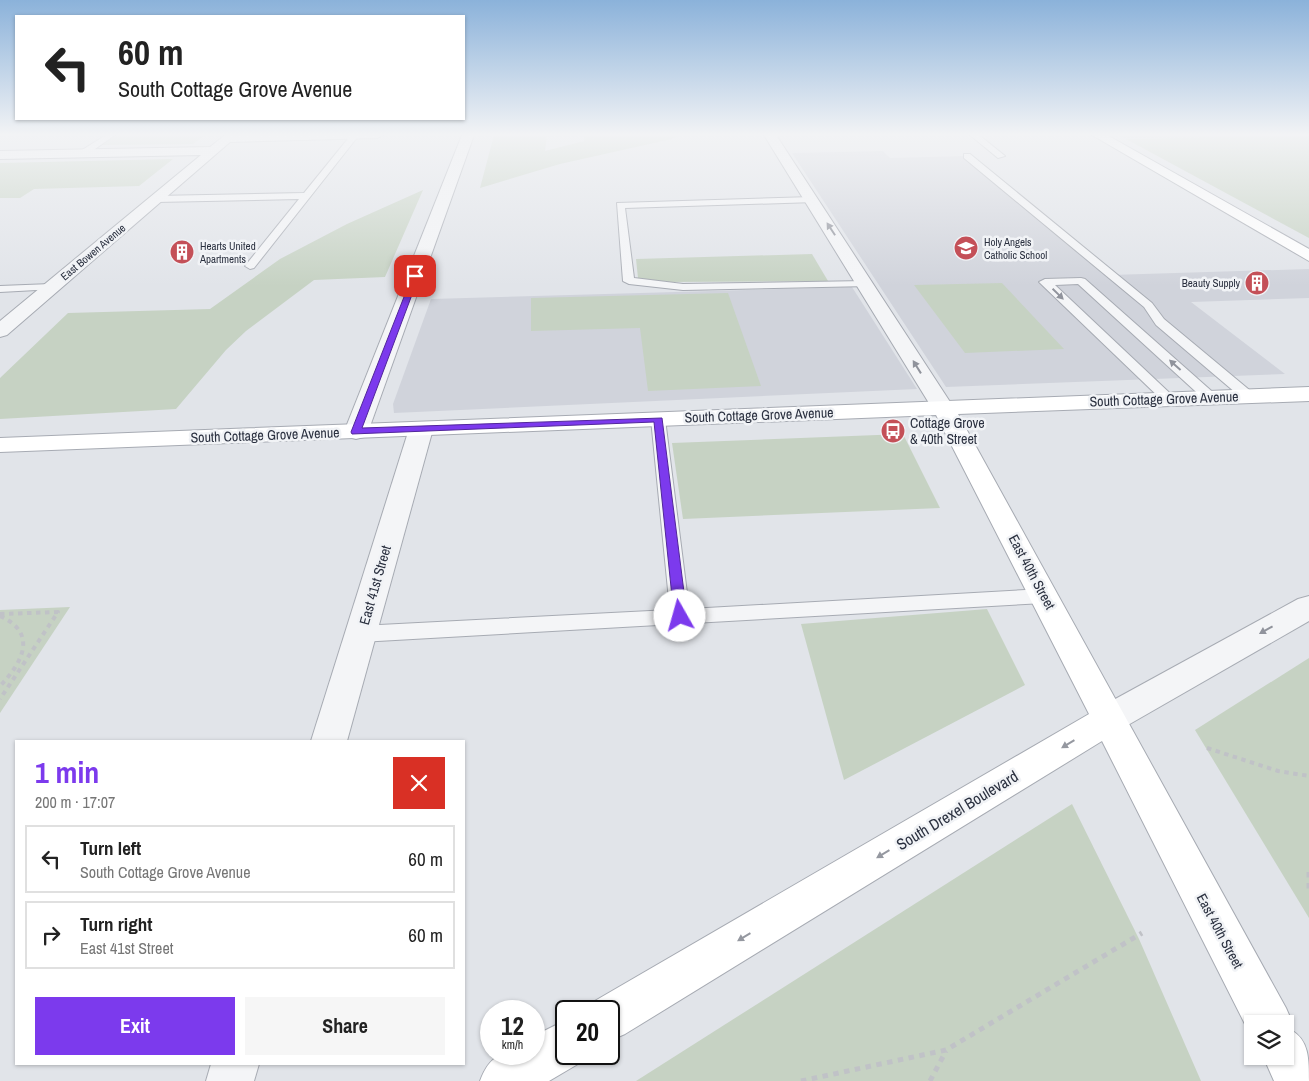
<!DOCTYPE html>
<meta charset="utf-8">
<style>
body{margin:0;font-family:"Archivo Narrow",sans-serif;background:#f6f6f6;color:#222;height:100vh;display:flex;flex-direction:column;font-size:19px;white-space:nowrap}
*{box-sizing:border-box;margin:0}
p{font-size:16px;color:#767676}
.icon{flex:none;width:28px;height:28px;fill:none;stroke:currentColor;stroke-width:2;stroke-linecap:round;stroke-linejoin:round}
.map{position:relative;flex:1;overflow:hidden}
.panel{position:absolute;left:15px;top:740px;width:450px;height:325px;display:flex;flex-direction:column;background:#fff;border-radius:0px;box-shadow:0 1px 4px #0004}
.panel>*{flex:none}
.hud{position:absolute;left:15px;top:15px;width:450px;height:105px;border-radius:0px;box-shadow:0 1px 4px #0004;background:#fff;color:#222;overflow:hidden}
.tools{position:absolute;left:1244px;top:1015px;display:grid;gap:10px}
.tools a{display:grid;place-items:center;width:50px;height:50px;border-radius:0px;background:#fff;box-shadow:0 1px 4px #0004;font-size:25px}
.speed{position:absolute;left:480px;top:1000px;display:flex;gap:10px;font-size:25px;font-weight:700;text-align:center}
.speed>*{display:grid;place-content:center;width:65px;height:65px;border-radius:50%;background:#fff;box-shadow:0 1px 4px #0004;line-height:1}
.speed small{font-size:12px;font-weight:400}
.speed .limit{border:2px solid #111;border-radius:8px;background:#fff;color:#111}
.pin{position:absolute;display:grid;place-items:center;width:42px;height:42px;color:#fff;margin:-21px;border-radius:10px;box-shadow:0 2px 8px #0006}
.me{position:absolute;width:55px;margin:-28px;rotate:353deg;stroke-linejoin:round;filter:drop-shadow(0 0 4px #0008)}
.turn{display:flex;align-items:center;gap:18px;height:105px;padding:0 20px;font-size:22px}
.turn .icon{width:65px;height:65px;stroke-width:2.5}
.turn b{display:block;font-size:35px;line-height:42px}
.round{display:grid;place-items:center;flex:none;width:52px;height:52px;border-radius:0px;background:#f6f6f6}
.overview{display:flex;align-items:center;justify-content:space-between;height:85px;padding:0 20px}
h1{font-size:30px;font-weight:700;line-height:38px;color:#7c3aed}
.primary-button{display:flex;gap:10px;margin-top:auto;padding:10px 20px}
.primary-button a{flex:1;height:58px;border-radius:0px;background:#7c3aed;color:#fff;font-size:20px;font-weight:700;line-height:58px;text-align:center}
.primary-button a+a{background:#f6f6f6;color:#222}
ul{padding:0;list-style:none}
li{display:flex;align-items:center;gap:15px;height:68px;margin:0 10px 8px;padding:0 10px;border:2px solid #e0e0e0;border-radius:0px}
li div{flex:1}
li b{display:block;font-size:19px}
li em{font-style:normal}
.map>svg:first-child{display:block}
</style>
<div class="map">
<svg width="1309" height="1081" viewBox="0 0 1309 1081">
<rect width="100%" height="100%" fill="#e1e4e9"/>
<g fill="#d0d3db">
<polygon points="1119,135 1282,135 1126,139"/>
<polygon points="883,151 890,158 967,156 1111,275 1309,269 1309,298 1191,302 1285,374 946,387 792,153"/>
<polygon points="852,287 917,389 394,413 393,404 431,299"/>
</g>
<g fill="#c6d2c3">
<polygon points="117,135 204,135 193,144 100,145"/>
<polygon points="494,135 547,135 545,151 584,141 584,135 673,135 676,138 560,164 480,188"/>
<polygon points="1309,135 1309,238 1126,139"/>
<polygon points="173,159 139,186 34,189 20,198 0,198 0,163"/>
<polygon points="423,190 385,277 314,280 246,331 226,350 176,409 0,419 0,378 68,313 210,309 280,259 347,224"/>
<polygon points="812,254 828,281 660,282 638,278 636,259"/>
<polygon points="1002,283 1064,349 965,353 914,285"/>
<polygon points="728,293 761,386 648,391 640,328 531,331 531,298"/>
<polygon points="903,434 940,508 683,519 672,443"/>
<polygon points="70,607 0,713 0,610"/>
<polygon points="987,609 1025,685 844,780 801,624"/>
<polygon points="1309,658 1309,918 1195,730"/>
<polygon points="1072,804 1139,939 1201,1081 636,1081"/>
</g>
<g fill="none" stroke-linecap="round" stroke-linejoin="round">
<defs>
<g id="lane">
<polygon points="106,135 115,135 85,156 79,156 79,152"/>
<polygon points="351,135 359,135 254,268 250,269 245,266 299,199 156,202 152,199 156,196 304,193"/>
<polygon points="970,135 979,135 1005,156 998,158"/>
<polygon points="964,154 970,154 1152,303 1164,319 1253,393 1255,396 1253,399 1243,399 1156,325 1144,307 964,158"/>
<polygon points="812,197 815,198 815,202 625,208 634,278 683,284 866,281 870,282 870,286 683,290 629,284 623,281 617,203"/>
<polygon points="1081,278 1085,279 1216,395 1218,398 1216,401 1206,401 1078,284 1055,285 1176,399 1174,402 1164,402 1039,282 1045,279"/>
<polygon points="51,284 55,285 55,289 0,292 0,286"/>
<polygon points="658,415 665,419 689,609 1044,589 1051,591 1053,596 1051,601 1044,603 360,642 353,639 350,634 353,629 360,626 670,610 651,419"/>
</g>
<g id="street">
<polygon points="225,135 383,135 377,138 230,142 7,335 0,337 0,321 201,155 0,159 0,151 210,147"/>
<polygon points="462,135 474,135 368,432 364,437 356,439 348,437 344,432"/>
<polygon points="764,135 776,135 954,408 951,413 943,415 935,413 932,408"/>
<polygon points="421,422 429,424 433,429 347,741 311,741 409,429 413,424"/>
<polygon points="1309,596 1309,621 1121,729 1109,733 1097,729 1092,719 1097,709 1298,599"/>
<polygon points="211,1064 259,1064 254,1081 206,1081"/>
</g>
<g id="secondary">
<polygon points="1092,135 1107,135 1309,249 1309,261"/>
<path d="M1309,387V401L958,414L1286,1008L1293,1024L1291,1030C1309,1040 1309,1059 1309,1081H1274L1263,1056H1285V1024H1252V1038L1102,741L625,1034L609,1041V1011H589L593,1002L1089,714L936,415L0,452V438Z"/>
<path d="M566,1020V1054H586L583,1061L549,1081H480C492,1050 504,1054 534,1054V1036Z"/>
</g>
</defs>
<use href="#lane" stroke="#a7abb3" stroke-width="2"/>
<use href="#street" stroke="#a7abb3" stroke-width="2"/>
<use href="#secondary" stroke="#a7abb3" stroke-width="2"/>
<g stroke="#c0c2c7" stroke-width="4" stroke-dasharray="4.5 4.5" stroke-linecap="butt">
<polyline points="0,614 58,612 0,699"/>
<path d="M0,616C38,633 23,662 0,686"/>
<polyline points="1207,748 1278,771 1309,776"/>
</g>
<g stroke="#c0c2c7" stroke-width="5" stroke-dasharray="5.5 5.5" stroke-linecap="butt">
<polyline points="1309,872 1309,892"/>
<polyline points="801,1081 946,1050 1142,933"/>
<polyline points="930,1081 946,1051"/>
</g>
<use href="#lane" fill="#f4f5f7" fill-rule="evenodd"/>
<use href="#street" fill="#f4f5f7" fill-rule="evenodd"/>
<use href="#secondary" fill="#fff" fill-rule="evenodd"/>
</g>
<defs><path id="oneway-solid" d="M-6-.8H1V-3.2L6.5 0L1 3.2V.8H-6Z" transform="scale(1.25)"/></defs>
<g fill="#90939c">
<use href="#oneway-solid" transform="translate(831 229) rotate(-123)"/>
<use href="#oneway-solid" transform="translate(1058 294) rotate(44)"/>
<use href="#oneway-solid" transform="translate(1175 365) rotate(-138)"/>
<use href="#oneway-solid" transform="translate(917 367) rotate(-122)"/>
<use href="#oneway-solid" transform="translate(1266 630) rotate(151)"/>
</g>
<g fill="#9598a0">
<use href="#oneway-solid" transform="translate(1068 744) rotate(149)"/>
<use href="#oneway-solid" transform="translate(883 854) rotate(149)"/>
<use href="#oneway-solid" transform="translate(744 937) rotate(149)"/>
</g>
<linearGradient id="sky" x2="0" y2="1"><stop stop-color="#8bb2da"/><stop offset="0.47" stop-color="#f2f3f5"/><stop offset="1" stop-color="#f2f3f5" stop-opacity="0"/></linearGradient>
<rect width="1309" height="286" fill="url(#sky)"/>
<polygon fill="#7c3aed" stroke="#51269a" points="413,274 419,276 362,428 662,418 687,616 685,619 676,619 674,616 654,422 352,434 351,432"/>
<defs>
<symbol id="school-disc" viewBox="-11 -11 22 22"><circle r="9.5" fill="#c45058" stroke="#f1f3f6"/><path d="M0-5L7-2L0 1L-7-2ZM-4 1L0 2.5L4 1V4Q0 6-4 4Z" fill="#fff"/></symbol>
<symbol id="building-disc" viewBox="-11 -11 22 22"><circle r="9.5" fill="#c45058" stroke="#f1f3f6"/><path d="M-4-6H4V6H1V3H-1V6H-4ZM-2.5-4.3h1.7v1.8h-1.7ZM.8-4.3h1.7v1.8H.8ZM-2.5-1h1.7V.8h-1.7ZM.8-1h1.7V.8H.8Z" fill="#fff"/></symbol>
<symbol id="bus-disc" viewBox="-11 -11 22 22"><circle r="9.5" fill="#c45058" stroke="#f1f3f6"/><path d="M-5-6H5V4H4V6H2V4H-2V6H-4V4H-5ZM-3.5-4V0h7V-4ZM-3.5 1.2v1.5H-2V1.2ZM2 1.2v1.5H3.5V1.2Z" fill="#fff"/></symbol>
</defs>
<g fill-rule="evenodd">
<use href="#school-disc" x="952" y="234" width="28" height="28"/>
<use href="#building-disc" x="168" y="238" width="28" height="28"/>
<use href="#building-disc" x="1243" y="269" width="28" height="28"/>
<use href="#bus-disc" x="879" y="417" width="28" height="28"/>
</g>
<g text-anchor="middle" stroke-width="5" stroke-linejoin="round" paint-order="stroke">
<g font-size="11" fill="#2b3140" stroke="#f1f3f6" text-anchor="start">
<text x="984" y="246">Holy Angels<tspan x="984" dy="13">Catholic School</tspan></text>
<text x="200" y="250">Hearts United<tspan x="200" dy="13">Apartments</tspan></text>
<text x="1240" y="287" text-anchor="end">Beauty Supply</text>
</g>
<g font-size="11" fill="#2b3140" stroke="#f1f3f6">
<text transform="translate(93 252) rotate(-40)" y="4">East Bowen Avenue</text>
</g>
<g font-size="14" fill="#2b3140" stroke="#f1f3f6">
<text transform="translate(1164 399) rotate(-2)" y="5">South Cottage Grove Avenue</text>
<text transform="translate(759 415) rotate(-2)" y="5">South Cottage Grove Avenue</text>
<text transform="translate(265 435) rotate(-2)" y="5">South Cottage Grove Avenue</text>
<text transform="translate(1032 572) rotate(62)" y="5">East 40th Street</text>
<text transform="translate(375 585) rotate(-74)" y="5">East 41st Street</text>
<text transform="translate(1220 931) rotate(62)" y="5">East 40th Street</text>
</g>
<g font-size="14" fill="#2b3140" stroke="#f1f3f6" text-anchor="start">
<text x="910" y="428">Cottage Grove<tspan x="910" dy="16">&amp; 40th Street</tspan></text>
</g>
<g font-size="16" fill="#2b3140" stroke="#f1f3f6">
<text transform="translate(957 810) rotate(-31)" y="6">South Drexel Boulevard</text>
</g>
</g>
</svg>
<div class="tools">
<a><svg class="icon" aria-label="layers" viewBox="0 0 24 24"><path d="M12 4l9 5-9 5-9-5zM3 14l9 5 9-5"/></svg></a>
</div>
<div class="speed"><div>12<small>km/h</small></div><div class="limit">20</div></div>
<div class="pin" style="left:415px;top:276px;background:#d93025"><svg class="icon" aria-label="arrive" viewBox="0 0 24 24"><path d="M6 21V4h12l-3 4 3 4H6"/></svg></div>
<svg class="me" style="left:680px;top:616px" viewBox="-20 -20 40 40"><circle r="19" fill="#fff"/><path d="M0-13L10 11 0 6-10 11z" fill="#7c3aed"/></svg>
<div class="hud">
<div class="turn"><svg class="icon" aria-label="left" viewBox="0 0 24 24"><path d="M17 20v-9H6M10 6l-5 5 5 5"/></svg><div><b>60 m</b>South Cottage Grove Avenue</div></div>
</div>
<section class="panel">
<div class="overview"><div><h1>1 min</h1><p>200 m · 17:07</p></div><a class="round" style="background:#d93025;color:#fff"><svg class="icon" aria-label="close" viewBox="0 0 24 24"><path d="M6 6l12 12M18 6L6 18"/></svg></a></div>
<ul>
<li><svg class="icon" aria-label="left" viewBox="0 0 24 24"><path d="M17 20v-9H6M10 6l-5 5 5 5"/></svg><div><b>Turn left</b><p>South Cottage Grove Avenue</p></div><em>60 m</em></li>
<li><svg class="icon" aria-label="right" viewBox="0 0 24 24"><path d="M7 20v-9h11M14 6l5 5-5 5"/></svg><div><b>Turn right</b><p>East 41st Street</p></div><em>60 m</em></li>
</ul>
<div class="primary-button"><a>Exit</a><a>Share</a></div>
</section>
</div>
